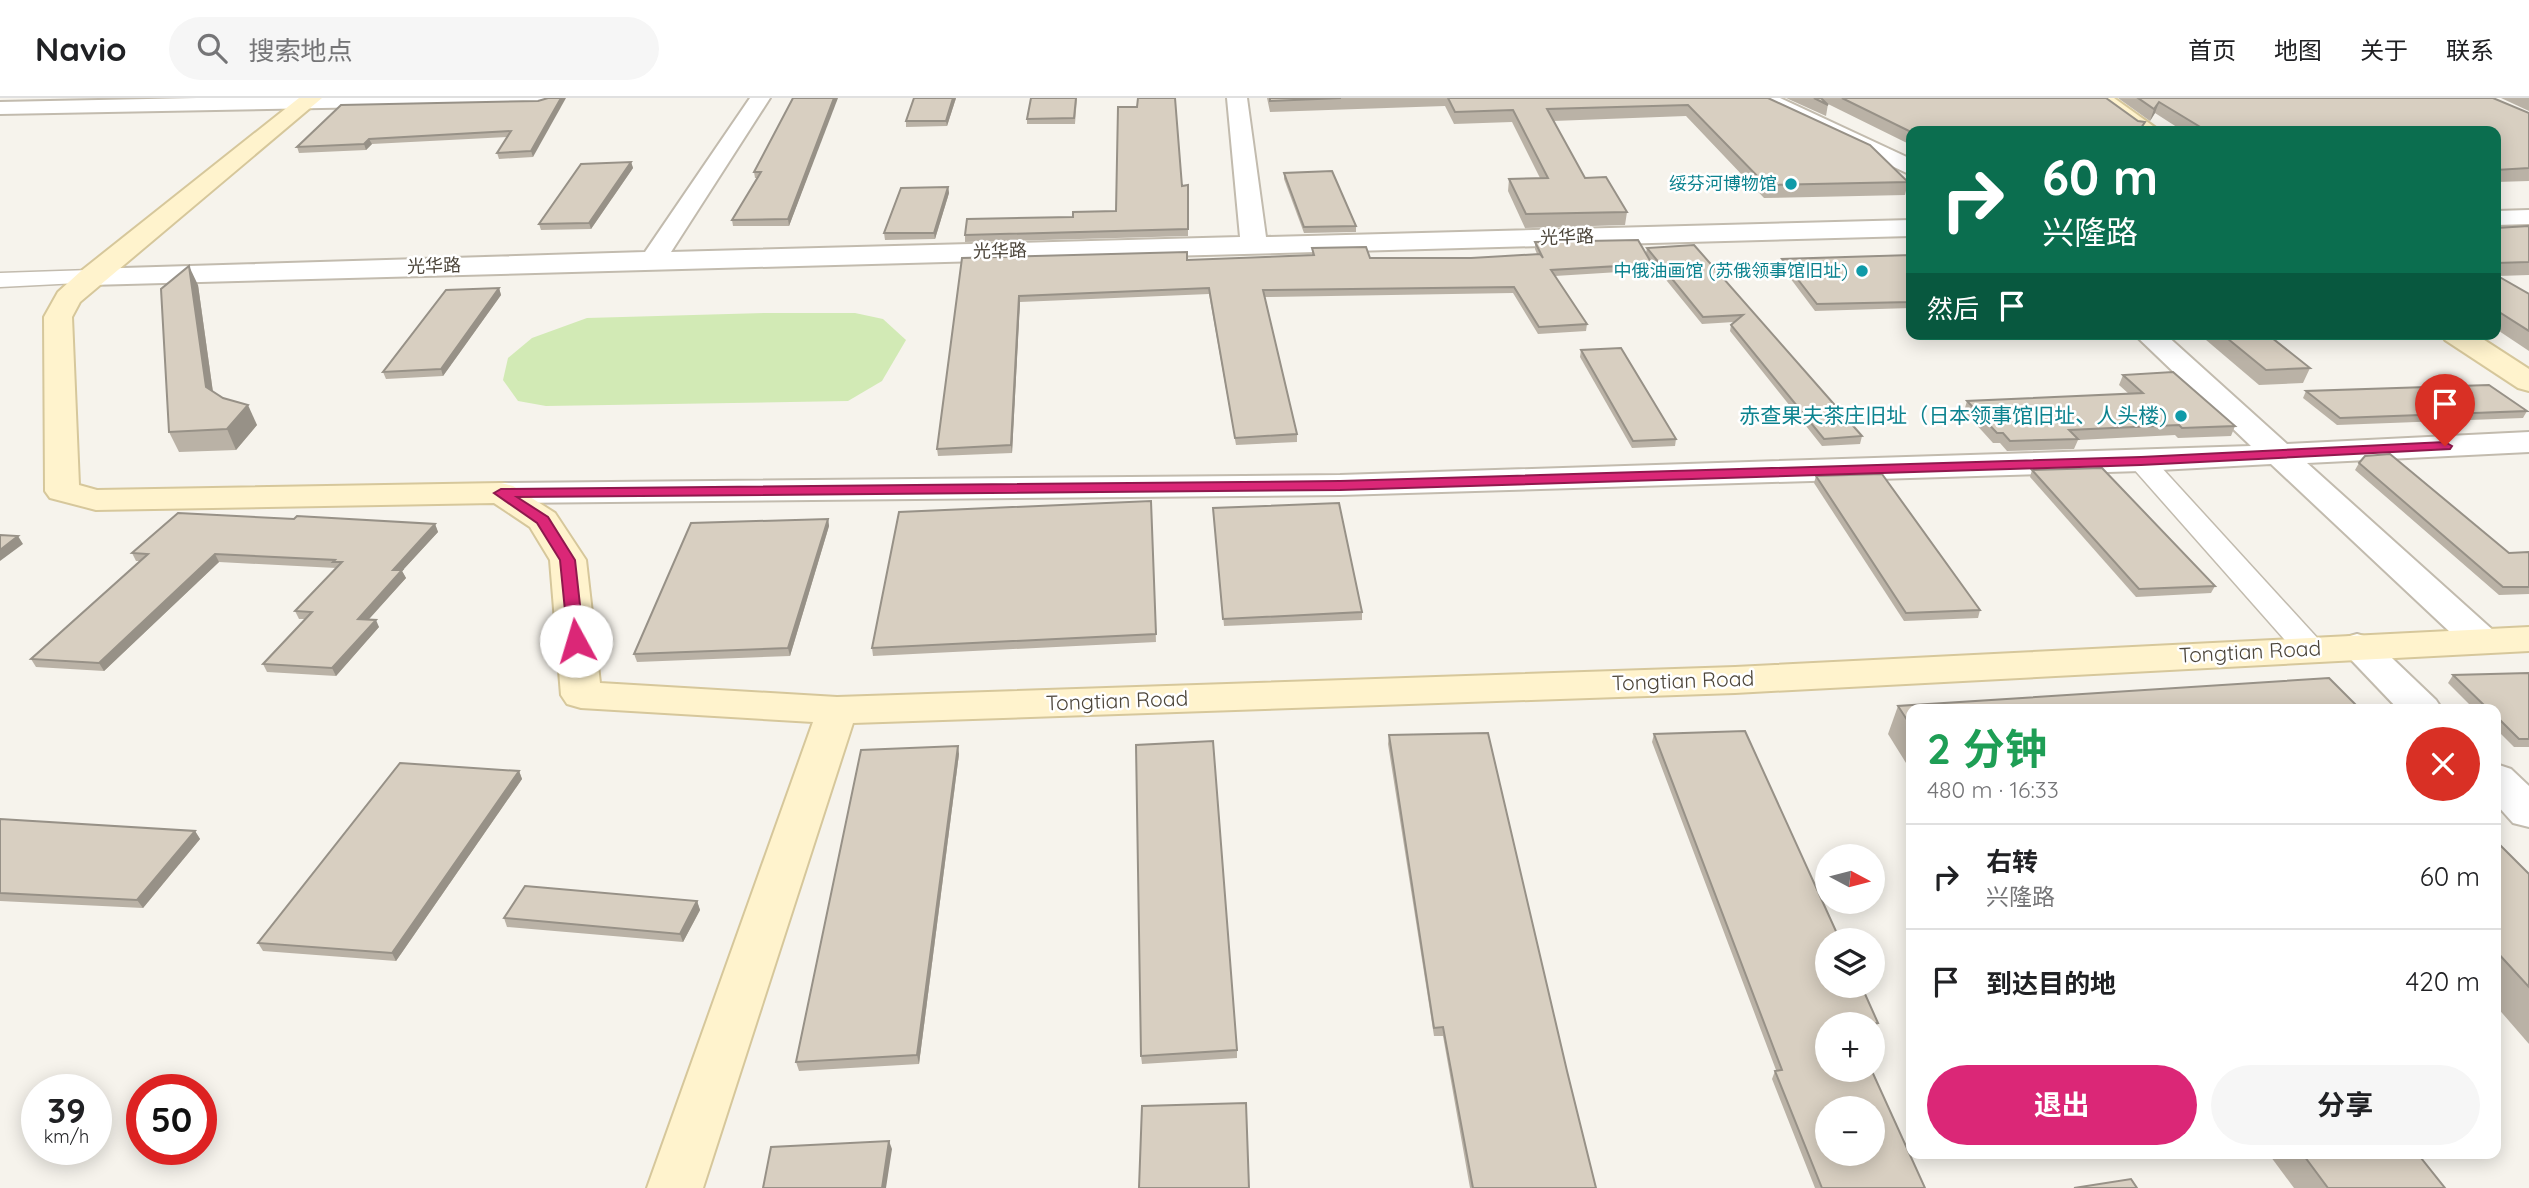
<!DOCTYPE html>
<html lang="zh">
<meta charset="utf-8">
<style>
body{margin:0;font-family:Quicksand,"Noto Sans SC",sans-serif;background:#f6f6f6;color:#202124;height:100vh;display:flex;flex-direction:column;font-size:26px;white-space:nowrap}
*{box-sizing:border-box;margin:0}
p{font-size:23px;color:#757577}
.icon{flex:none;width:38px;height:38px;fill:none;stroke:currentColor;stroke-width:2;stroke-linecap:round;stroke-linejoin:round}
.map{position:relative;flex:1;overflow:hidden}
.panel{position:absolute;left:1906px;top:606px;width:595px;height:455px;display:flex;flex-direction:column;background:#fff;border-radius:14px;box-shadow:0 4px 18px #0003}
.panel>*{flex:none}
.guide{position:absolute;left:1906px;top:28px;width:595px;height:214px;border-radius:14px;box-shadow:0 4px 18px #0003;background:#0b6e4f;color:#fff;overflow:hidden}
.needle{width:46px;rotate:97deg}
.controls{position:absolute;left:1815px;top:746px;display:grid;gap:14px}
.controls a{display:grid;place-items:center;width:70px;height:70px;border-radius:50%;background:#fff;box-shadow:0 4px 18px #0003;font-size:35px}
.speed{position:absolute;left:21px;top:976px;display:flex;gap:14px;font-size:35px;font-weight:700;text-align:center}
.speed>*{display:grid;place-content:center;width:91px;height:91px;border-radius:50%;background:#fff;box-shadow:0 4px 18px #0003;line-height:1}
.speed small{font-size:18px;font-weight:400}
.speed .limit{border:10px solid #d22;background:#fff;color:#111}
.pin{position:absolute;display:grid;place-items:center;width:60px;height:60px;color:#fff;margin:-72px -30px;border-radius:50% 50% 50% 0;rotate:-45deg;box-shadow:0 0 7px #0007}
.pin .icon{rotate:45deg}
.me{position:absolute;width:77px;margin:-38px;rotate:354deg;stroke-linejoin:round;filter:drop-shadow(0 0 5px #0008)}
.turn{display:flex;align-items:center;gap:24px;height:147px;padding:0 21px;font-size:32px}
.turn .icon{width:91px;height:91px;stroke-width:2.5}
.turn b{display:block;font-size:49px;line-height:60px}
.then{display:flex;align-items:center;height:66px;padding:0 21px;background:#0003;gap:14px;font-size:26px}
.round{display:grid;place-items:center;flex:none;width:74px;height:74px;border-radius:37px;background:#f6f6f6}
.overview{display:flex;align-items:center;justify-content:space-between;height:119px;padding:0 21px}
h1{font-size:42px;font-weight:700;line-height:52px;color:#1e9e55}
.primary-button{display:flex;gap:14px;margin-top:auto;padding:14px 21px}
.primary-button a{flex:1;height:80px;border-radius:42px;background:#db2777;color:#fff;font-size:28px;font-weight:700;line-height:80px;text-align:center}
.primary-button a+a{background:#f6f6f6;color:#202124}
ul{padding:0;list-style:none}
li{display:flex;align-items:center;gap:21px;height:105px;padding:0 21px;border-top:2px solid #e0e0e0}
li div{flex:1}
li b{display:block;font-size:26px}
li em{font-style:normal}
header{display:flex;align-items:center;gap:42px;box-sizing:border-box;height:98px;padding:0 35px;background:#fff;border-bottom:2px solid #e0e0e0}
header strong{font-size:33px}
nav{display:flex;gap:38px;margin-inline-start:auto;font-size:24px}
.search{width:490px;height:63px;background:#f6f6f6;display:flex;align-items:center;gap:18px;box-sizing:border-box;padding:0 24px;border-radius:38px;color:#757577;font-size:26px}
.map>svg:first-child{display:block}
</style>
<header>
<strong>Navio</strong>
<div class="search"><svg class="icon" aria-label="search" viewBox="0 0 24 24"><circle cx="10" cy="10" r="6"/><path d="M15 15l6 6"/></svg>搜索地点</div>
<nav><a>首页</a><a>地图</a><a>关于</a><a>联系</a></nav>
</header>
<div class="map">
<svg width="2529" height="1090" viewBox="0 0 2529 1090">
<rect width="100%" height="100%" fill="#f6f3ec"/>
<polygon fill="#d2eab5" points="764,215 855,215 883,221 906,242 882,283 848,303 546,308 518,303 503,282 508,260 532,240 587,220"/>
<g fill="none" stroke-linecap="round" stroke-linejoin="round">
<defs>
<g id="minor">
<polygon points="90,172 98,174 101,179 98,184 0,189 0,175"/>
<polygon points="2141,355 2150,357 2321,544 2326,551 2321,558 2310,561 2299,558 2132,369 2128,363 2132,357"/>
</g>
<g id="tertiary">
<polygon points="197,0 550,0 547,4 540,6 0,16 0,4"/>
<polygon points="750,0 770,0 671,154 1240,139 1227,0 1247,0 1266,139 1911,122 1911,138 90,187 81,185 77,179 81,173 90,171 645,154"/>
<polygon points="1753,0 1780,0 1911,61 1911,77 1756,4"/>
<polygon points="2529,112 2529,126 2496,127 2496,113"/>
<polygon points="2134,236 2165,236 2287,346 2529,334 2529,354 2307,365 2495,534 2500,542 2495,550 2481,554 2467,550 2271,366 2141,373 1340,397 501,405 489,402 484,395 489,388 501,385 1340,377 2251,348"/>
<polygon points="2357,536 2371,540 2436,602 2442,611 2398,611 2338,548 2343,540"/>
<polygon points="2496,666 2511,671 2529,688 2529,729 2513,725 2496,706"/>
</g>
<g id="secondary">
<polygon points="299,0 322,0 80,204 72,219 79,387 97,392 501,385 513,388 555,415 586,462 600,585 837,599 1735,569 2529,529 2529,553 1735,595 853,625 703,1090 647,1090 813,624 581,610 567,606 561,597 550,462 530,429 494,405 96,412 50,400 45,393 44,219 58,194 81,173"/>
<polygon points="2090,0 2114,0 2160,33 2135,33"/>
<polygon points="2441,236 2475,236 2529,271 2529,293 2518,290 2445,242"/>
</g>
</defs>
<use href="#minor" stroke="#c2bbae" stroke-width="3"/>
<use href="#tertiary" stroke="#c2bbae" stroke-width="4"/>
<use href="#secondary" stroke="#d6c79b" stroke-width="4"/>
<use href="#minor" fill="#fff" fill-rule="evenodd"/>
<use href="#tertiary" fill="#fff" fill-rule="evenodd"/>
<use href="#secondary" fill="#fff3cd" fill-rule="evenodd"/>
</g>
<g fill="#bab2a6">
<polygon points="956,0 947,28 906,29 906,23"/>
<polygon points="1077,0 1075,26 1027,26 1027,21"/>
<polygon points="1267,0 1768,0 1908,84 1905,97 1764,100 1686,18 1553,23 1585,80 1627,114 1625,127 1525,130 1508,93 1509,81 1540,80 1512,24 1454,26 1445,8 1270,14"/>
<polygon points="1786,0 2106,0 1911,33 1911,47 1828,6 1826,18"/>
<polygon points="2118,0 2493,0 2529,15 2529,83 2496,84 2496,33 2183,33 2155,15 2150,23"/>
<polygon points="2501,0 2529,0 2529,13"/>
<polygon points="538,3 533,59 499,61 497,55 507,39 372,46 366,52 299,55 297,49"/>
<polygon points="833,10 789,128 733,128 732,122 757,80 755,80 754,74"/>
<polygon points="631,64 633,70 591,131 541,132 539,126"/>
<polygon points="1284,75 1356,128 1356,134 1304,135 1284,81"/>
<polygon points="1188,87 1188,138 965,144 965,137 1116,113 1182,88"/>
<polygon points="948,89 949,95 935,141 885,142 884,135"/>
<polygon points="2529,128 2529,177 2498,178 2529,196 2529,253 2496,231 2496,130"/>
<polygon points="1535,144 1646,155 1647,150 1694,147 1862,338 1860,346 1822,348 1730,233 1731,227 1734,224 1702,226 1649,161 1652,166 1651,172 1555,178 1587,226 1586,233 1538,236 1513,195 1265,199 1297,336 1297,344 1236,347 1209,196 1020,204 1012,355 938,358 937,351 962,160 1188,162 1312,157 1312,150 1370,160 1471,160 1537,156 1535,151"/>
<polygon points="1911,157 1911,210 1815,213 1781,168 1782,161"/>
<polygon points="198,187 213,294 257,327 236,352 179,354 169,334"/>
<polygon points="499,190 501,197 443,278 386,281 383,274"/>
<polygon points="2199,236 2267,236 2310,270 2303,285 2259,287"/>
<polygon points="1581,252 1676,341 1675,348 1632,350 1580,259"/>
<polygon points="2123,277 2235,328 2231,338 2178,340 2175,337 2078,342 2074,351 2007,353 2000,345 1993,345 1964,313 1967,303 2129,296 2119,287"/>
<polygon points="2306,293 2527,313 2523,320 2337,327 2303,300"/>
<polygon points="2359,365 2509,455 2529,454 2529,496 2499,497 2355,372"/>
<polygon points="2032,372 2215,488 2211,495 2136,499 2030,379"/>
<polygon points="1816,378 1980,512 1978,520 1904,523 1814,385"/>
<polygon points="1151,403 1156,544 873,558 872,550"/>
<polygon points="1213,410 1362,514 1362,522 1224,528"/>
<polygon points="828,421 829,428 790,558 637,564 634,556"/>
<polygon points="435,426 438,434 402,473 406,480 368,521 379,529 336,578 267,574 263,566 306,521 299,521 295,513 336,471 336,470 219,464 104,573 36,569 31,561 140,463 136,463 132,455"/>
<polygon points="2529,575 2529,649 2514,649 2496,631 2496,611 2474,611 2448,585 2453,577"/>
<polygon points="1898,608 1911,611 1911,673 1888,636"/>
<polygon points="1654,636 1878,925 1875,933 1872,933 1872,926 1827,926 1925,1090 1815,1090 1772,981 1775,973 1776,972 1652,644"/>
<polygon points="1389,637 1567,973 1596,1090 1470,1090 1443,938 1434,938 1388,646"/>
<polygon points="959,656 919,966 799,973 796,964"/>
<polygon points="519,673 522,681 396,863 263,853 258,845"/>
<polygon points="0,721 195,733 200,741 143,810 0,803"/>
<polygon points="2496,743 2529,776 2529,946 2496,908"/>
<polygon points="697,803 700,812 683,844 507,829 504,820"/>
<polygon points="1237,952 1237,960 1142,966 1141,958"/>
<polygon points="2268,1055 2417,1055 2445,1090 2294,1090"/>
</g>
<g fill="#979187">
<polygon points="561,0 566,0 533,59 531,53"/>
<polygon points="834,0 838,0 789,128 788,121"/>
<polygon points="953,0 956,0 947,28 946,23"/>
<polygon points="2159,4 2155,15 2150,23 2154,11"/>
<polygon points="369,41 372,46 366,52 364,46"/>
<polygon points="631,64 633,70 591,131 589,125"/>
<polygon points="948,89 949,95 935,141 934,135"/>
<polygon points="189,168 198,187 215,309 206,289"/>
<polygon points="499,190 501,197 443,278 441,271"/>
<polygon points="1019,198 1020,204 1012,355 1011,347"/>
<polygon points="248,307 257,327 236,352 227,331"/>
<polygon points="828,421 829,428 790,558 788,550"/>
<polygon points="435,426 438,434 402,473 406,480 362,529 358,521 393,472"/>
<polygon points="18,438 23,446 0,463 0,452"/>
<polygon points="215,456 219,464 104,573 99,565"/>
<polygon points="376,522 379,529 336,578 332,570"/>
<polygon points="958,648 959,656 919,966 917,957"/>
<polygon points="519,673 522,681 396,863 392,855"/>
<polygon points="195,733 200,741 143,810 137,802"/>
<polygon points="697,803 700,812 683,844 680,836"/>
<polygon points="889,1043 892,1051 886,1090 882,1090"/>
</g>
<g fill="#d8cfc1" stroke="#979187" stroke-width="2" fill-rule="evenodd">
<polygon points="548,0 561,0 531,53 497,55 511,33 369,41 364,46 297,49 341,7 538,3"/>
<polygon points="793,0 834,0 788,121 732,122 761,74 754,74"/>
<polygon points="914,0 953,0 946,23 906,23"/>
<polygon points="1031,0 1076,0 1074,20 1027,21"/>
<polygon points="1138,0 1175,0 1182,88 1188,87 1188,131 965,137 967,121 1073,119 1073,114 1116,113 1118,9 1137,9"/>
<polygon points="1270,0 1341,0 1270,3"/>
<polygon points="1448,0 1768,0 1870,47 1908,84 1766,87 1688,7 1547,11 1585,80 1606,79 1627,114 1526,116 1509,81 1548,80 1513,12 1455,14"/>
<polygon points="1814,0 1821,0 1828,7"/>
<polygon points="1842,0 2106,0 2138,23 2145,24 2139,33 1911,34"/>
<polygon points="2138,0 2493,0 2529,15 2529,70 2496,72 2496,33 2207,33 2159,4 2154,11"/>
<polygon points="631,64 589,125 539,126 581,66"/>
<polygon points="1332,73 1356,128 1304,129 1284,75"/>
<polygon points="948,89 934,135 884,135 901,90"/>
<polygon points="2529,128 2529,164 2496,165 2496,130"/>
<polygon points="1638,142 1652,166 1551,172 1587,226 1539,229 1514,189 1263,192 1297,336 1235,340 1209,190 1019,198 1011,347 937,351 962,160 1187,154 1187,162 1314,157 1312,150 1366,149 1370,160 1471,160 1540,156 1543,160 1535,144"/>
<polygon points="1694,147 1862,338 1824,341 1731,227 1743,217 1703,219 1647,150"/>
<polygon points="1911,157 1911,204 1817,206 1782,161"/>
<polygon points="189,168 206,289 223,300 248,307 227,331 169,334 161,191"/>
<polygon points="2496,177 2529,196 2529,233 2496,212"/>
<polygon points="499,190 441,271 383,274 446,192"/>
<polygon points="2222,236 2267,236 2310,270 2266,272"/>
<polygon points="1621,250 1676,341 1633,343 1581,252"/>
<polygon points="2173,274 2235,328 2182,330 2179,327 2069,332 2078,341 2010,343 2003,335 1997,335 1967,303 2143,295 2123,277"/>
<polygon points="2489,287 2527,313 2340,320 2306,293"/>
<polygon points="2390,356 2509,455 2529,454 2529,489 2503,489 2359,365 2365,358"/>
<polygon points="2102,370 2215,488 2139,491 2032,372"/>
<polygon points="1882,376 1980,512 1906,515 1816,378"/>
<polygon points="1151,403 1156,536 872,550 899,414"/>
<polygon points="1339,405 1362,514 1223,521 1213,410"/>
<polygon points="178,415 294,421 297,418 435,426 393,472 402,472 358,521 376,522 332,570 263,566 312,514 295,513 342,464 333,464 335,462 215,456 99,565 31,561 148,456 132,455"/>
<polygon points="828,421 788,550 634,556 691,425"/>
<polygon points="0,437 18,438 0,452"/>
<polygon points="2529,575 2529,641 2519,641 2496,618 2496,611 2488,611 2453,577"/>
<polygon points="2329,580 2360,611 1911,611 1911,628 1898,608"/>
<path d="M1745,633L1840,842H1827V887H1861L1878,925L1827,926V971H1871L1925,1090H1822L1775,973L1782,972L1654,636ZM1827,1010H1872V1055H1827Z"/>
<polygon points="1488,635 1567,973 1596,1090 1473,1090 1443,929 1434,930 1389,637"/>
<polygon points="1213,643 1237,952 1141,958 1136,647"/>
<polygon points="958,648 917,957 796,964 861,652"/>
<polygon points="400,665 519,673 392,855 258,845"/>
<polygon points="0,721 195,733 137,802 0,795"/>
<polygon points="2496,743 2529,776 2529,889 2496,853"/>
<polygon points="525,788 697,803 680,836 504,820"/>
<polygon points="1246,1005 1249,1090 1139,1090 1142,1008"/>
<polygon points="889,1043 882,1090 763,1090 771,1049"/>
<polygon points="2302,1055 2417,1055 2445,1090 2328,1090"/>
<polygon points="2131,1081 2137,1090 2074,1090"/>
</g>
<polygon fill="#db2777" stroke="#8e194d" stroke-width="2" points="2445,344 2452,348 2450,351 2141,367 1340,392 517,399 548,419 575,462 584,543 576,548 568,543 560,462 537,425 494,395 501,391 1340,383 2141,359"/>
<g fill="#0f9aa8" stroke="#fff" stroke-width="2.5">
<circle cx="1791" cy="86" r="7"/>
<circle cx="1862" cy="173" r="7"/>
<circle cx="2181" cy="318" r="7"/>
</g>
<g text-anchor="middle" stroke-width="5" stroke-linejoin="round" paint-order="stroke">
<g font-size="18" fill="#0d838f" stroke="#fff" text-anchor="end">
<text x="1777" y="92">绥芬河博物馆</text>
<text x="1848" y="179">中俄油画馆 (苏俄领事馆旧址)</text>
</g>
<g font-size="18" fill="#4b4439" stroke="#fff">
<text transform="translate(1567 139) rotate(-2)" y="6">光华路</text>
<text transform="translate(1000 153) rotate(-1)" y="6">光华路</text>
<text transform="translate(434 168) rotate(-2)" y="6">光华路</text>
</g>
<g font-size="21" fill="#0d838f" stroke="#fff" text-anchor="end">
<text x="2167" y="325">赤查果夫茶庄旧址（日本领事馆旧址、人头楼)</text>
</g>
<g font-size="21" fill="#4b4439" stroke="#fff">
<text transform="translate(2250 554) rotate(-3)" y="7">Tongtian Road</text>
<text transform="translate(1683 583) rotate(-2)" y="7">Tongtian Road</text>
<text transform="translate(1117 603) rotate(-2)" y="7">Tongtian Road</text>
</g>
</g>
</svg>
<div class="controls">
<a><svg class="needle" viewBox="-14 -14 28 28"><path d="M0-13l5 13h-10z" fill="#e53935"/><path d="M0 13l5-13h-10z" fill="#757577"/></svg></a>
<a><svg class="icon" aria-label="layers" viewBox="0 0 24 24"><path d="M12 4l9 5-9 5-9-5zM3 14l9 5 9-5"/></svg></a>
<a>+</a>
<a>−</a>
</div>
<div class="speed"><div>39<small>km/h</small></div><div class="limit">50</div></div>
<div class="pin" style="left:2445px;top:348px;background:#d93025"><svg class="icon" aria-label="arrive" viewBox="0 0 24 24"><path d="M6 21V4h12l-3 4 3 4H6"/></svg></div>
<svg class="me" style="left:576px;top:543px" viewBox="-20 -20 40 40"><circle r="19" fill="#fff"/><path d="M0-13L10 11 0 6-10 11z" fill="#db2777"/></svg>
<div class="guide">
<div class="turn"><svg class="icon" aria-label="right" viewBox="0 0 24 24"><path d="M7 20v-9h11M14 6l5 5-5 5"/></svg><div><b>60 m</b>兴隆路</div></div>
<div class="then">然后<svg class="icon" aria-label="arrive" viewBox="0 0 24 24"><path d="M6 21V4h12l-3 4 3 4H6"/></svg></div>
</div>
<section class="panel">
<div class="overview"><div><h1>2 分钟</h1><p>480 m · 16:33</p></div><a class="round" style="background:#d93025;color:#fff"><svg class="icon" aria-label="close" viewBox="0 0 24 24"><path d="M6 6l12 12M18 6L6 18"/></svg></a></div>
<ul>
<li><svg class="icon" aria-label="right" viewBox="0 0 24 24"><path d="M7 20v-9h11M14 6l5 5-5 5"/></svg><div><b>右转</b><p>兴隆路</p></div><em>60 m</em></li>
<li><svg class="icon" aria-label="arrive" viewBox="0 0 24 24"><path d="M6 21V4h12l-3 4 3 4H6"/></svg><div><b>到达目的地</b></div><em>420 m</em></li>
</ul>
<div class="primary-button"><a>退出</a><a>分享</a></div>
</section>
</div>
